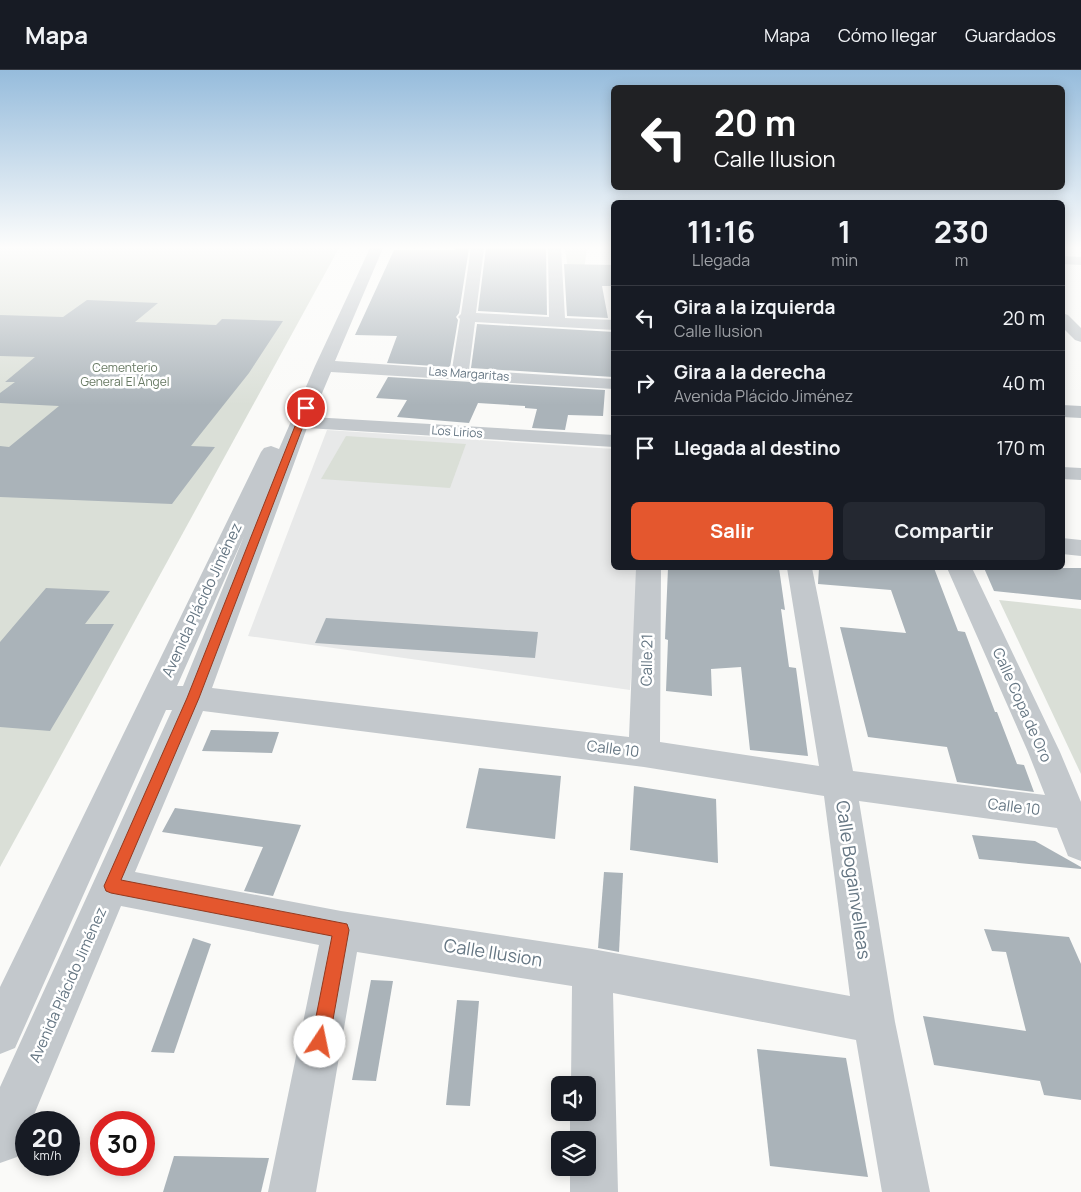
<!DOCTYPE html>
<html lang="es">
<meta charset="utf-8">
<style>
body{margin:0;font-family:Manrope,sans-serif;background:#242831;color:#f1f3f6;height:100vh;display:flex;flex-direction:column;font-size:19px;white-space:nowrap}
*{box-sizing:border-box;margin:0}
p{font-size:16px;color:#9ea1a6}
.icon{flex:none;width:28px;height:28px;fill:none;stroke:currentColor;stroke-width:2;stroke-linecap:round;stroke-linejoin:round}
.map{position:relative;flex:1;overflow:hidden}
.side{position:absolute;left:611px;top:130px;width:454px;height:370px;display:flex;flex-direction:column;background:#171b24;border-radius:8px;box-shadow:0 2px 12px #0003}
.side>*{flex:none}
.guide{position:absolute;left:611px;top:15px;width:454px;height:105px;border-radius:8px;box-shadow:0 2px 12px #0003;background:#202124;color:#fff;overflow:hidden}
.buttons{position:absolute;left:551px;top:1006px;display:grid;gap:10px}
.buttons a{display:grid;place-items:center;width:45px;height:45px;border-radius:8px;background:#171b24;box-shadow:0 2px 12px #0003;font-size:25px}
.speed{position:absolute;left:15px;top:1041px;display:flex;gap:10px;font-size:25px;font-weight:700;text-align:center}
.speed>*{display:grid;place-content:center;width:65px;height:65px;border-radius:50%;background:#171b24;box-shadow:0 2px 12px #0003;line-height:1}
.speed small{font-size:12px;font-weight:400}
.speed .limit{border:8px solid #d22;background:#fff;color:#111}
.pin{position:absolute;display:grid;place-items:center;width:42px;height:42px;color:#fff;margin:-21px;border:2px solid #fff;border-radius:50%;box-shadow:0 1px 5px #0007}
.me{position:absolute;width:55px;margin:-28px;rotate:11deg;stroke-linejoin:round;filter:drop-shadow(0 0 4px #0008)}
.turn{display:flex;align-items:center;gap:18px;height:105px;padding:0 20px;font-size:22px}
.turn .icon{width:65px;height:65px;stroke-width:2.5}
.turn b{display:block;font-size:35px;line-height:42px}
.eta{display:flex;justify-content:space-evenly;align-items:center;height:85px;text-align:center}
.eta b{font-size:30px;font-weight:700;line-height:35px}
.action{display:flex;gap:10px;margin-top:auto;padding:10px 20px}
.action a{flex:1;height:58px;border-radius:8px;background:#e4572e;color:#fff;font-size:20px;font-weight:700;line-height:58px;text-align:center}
.action a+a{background:#242831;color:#f1f3f6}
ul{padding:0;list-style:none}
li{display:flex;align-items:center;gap:15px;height:65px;padding:0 20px;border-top:1px solid #363941}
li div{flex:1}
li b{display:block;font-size:19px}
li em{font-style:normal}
header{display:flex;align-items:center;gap:30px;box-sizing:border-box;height:70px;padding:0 25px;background:#171b24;border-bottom:1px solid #363941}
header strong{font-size:24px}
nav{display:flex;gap:28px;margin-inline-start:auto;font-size:18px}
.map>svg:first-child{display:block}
</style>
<header>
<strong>Mapa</strong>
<nav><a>Mapa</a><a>Cómo llegar</a><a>Guardados</a></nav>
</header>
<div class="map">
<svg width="1081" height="1122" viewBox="0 0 1081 1122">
<rect width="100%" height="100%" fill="#fafaf8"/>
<polygon fill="#e8e9e9" points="327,360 614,379 614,498 640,498 630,620 248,566"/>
<g fill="#dadfd7">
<polygon points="0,178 339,178 0,797"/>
<polygon points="565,178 587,178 582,215 570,214"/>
<polygon points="346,366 466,374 450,418 321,409"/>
<polygon points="999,530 1081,539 1081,704"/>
</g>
<g fill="#aab3b9">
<polygon points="455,178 469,178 459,243 456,247 458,250 450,297 387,293 397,266 355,265 394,180 455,180"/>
<polygon points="486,178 546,178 547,245 478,241"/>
<polygon points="564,194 614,195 614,216 602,216 608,248 567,246"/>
<polygon points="87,230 158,233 135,252 216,255 222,249 283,251 249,303 191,376 215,377 172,434 0,427 0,376 9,377 59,336 0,333 0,323 15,312 5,312 35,287 0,286 0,245 63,247"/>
<polygon points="477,254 614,262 613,307 471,298"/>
<polygon points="388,307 605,320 603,346 568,345 565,360 532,358 537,339 525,338 525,336 478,333 469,353 397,347 407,330 376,328"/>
<polygon points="668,498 779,498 785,540 781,539 789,597 796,598 808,686 750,680 741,597 711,599 712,626 666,621 668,570 665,569"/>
<polygon points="819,498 934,498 958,561 965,562 995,642 997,642 1017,694 1024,695 1034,722 957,712 947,677 868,667 840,557 906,563 891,520 818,514"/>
<polygon points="984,498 1081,498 1081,530 994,521"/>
<polygon points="46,518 110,521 85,554 114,554 50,661 0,657 0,572"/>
<polygon points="326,548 538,562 535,588 315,573"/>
<polygon points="211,660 279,662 272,683 202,681"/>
<polygon points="479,698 561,706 555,769 466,758"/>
<polygon points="634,716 716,729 718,793 630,780"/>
<polygon points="175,738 301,755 273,826 244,821 263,777 162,762"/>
<polygon points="972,765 1035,771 1081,797 1081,799 979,789"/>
<polygon points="604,802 623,803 619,882 598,878"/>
<polygon points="984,859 1069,867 1081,894 1081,1030 1044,1025 1040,1011 934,995 923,946 1026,961 1006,882 992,881"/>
<polygon points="193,868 211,874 174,983 151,982"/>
<polygon points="371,910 393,911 376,1011 352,1010"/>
<polygon points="457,930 479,931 470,1036 446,1035"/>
<polygon points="757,979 846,988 868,1107 770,1096"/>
<polygon points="174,1086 269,1088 261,1122 163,1122"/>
</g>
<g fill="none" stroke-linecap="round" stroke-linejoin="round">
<g fill="#c3c8cc" fill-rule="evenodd">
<path d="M370,178H383L335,291L452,299L460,249L458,247L461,244L471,178H484L476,243L549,247L548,178H561L565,248L614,250V260L475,252L469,300L614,309V319L331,302L312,347L614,365V377L307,358L212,618L629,667L636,498H661L660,672L819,696L787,498H812L853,701L1045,725L1028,682L947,498H972L1060,682L1081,732V791L1068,786L1057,758L859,731L895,952L930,1122H882L856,970L613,923L618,1122H570V1098H588V1070H570V1042H588V1015H571L572,916L357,882L316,1122H268L319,875L121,836L31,1052H26V1063L17,1087L0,1093V1017L172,640H166L15,978L0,984V917L261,382L264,378L271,376L279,379L315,296ZM244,466L183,616H177ZM203,641L644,697L824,726L850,926L592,879L341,841L135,802Z"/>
<polygon points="1062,186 1081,187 1081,195 1062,194"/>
<polygon points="1062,243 1068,245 1081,258 1081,272 1075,270 1062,257"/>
<polygon points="1062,335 1081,336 1081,348 1062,347"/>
<polygon points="1062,397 1081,398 1081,410 1062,409"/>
<polygon points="1062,468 1081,470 1081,486 1062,484"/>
</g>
</g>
<linearGradient id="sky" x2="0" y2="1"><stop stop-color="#96bcdc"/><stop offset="0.53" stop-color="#fdfdfc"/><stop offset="1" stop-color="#fdfdfc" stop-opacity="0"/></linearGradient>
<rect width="1081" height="335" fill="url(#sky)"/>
<polygon fill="#e4572e" stroke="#94391e" points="303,336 310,338 199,628 121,810 347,854 349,860 329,972 326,978 320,981 314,978 311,972 332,866 111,823 106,821 104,816 187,628"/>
<g text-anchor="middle" stroke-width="5" stroke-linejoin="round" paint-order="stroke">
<g font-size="12" fill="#687a64" stroke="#fff">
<text x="125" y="302">Cementerio<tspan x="125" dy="14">General El Ángel</tspan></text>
</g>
<g font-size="12" fill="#657683" stroke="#fff">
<text transform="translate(469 304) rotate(4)" y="4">Las Margaritas</text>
<text transform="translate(457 362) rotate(4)" y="4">Los Lirios</text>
</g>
<g font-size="15" fill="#657683" stroke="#fff">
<text transform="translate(202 530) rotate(-65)" y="5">Avenida Plácido Jiménez</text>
<text transform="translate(647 590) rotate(-89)" y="5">Calle 21</text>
<text transform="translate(1022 635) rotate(66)" y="5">Calle Copa de Oro</text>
<text transform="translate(613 679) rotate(7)" y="5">Calle 10</text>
<text transform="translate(1014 737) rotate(7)" y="5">Calle 10</text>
<text transform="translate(68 915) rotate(-66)" y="5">Avenida Plácido Jiménez</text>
</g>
<g font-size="18" fill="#657683" stroke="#fff">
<text transform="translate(853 810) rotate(82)" y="6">Calle Bogainvelleas</text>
<text transform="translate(493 883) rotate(9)" y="6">Calle Ilusion</text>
</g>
</g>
</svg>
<div class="buttons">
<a><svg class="icon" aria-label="sound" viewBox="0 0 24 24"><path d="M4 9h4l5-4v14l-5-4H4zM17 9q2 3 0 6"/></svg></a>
<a><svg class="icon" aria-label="layers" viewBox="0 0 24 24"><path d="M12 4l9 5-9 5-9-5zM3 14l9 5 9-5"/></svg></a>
</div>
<div class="speed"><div>20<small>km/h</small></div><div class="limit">30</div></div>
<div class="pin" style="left:306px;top:338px;background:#d93025"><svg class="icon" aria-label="arrive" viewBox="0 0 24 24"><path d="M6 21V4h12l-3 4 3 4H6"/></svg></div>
<svg class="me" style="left:320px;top:972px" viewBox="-20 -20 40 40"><circle r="19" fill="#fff"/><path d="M0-13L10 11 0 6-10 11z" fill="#e4572e"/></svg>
<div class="guide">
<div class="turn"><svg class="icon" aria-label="left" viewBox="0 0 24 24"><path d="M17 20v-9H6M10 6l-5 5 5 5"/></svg><div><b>20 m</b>Calle Ilusion</div></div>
</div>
<section class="side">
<div class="eta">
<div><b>11:16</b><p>Llegada</p></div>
<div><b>1</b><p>min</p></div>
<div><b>230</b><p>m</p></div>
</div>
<ul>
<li><svg class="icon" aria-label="left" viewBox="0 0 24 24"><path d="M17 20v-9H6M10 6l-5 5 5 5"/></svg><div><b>Gira a la izquierda</b><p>Calle Ilusion</p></div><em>20 m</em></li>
<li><svg class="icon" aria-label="right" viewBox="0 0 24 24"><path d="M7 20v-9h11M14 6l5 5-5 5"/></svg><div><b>Gira a la derecha</b><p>Avenida Plácido Jiménez</p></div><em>40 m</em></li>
<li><svg class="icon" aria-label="arrive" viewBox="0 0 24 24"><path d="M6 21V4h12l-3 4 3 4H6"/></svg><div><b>Llegada al destino</b></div><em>170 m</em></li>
</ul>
<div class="action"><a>Salir</a><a>Compartir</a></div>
</section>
</div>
